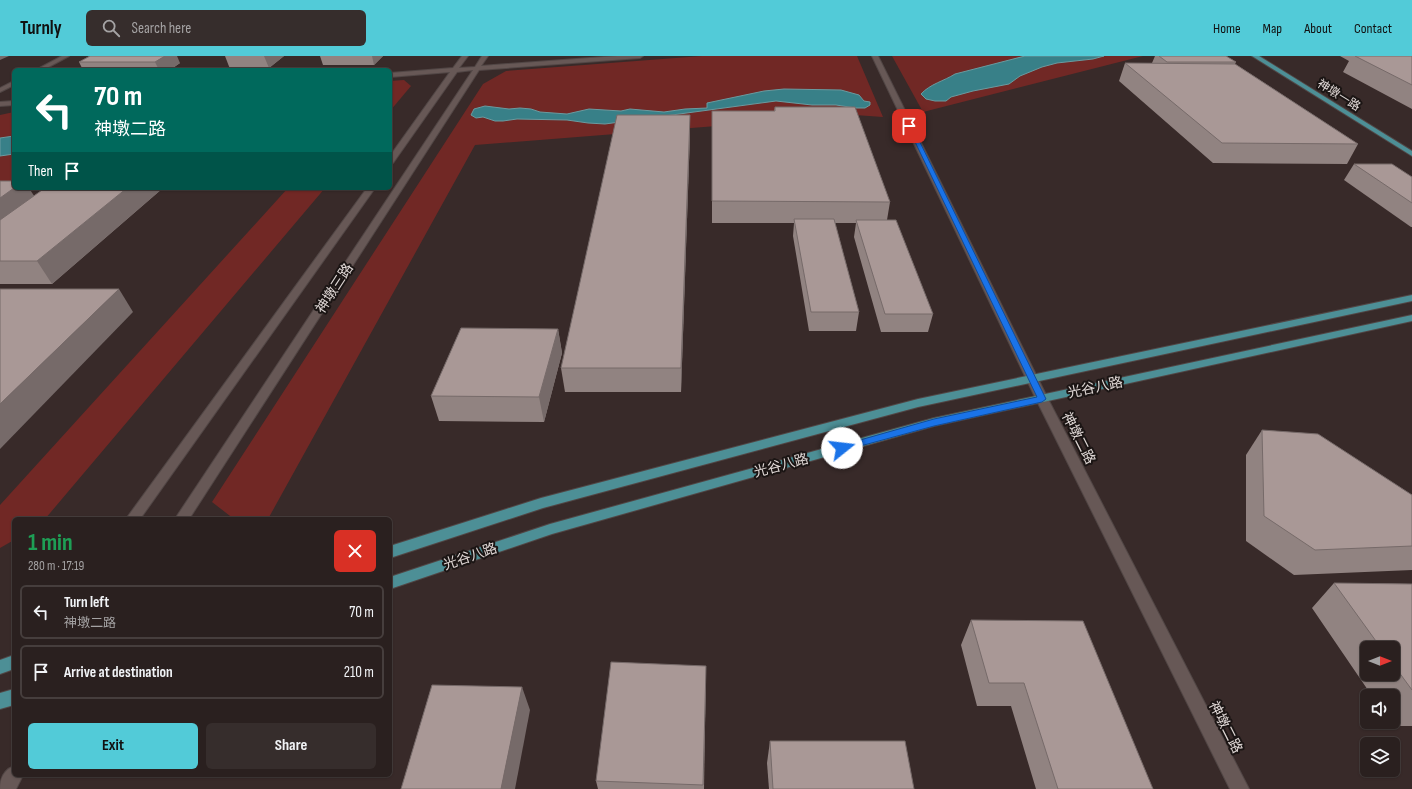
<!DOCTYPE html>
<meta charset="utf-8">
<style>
body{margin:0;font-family:"Sofia Sans Condensed","Noto Sans SC",sans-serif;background:#362d2c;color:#f1f3f6;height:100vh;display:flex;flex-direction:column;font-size:15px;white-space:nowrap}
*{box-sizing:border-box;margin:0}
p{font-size:13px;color:#a5a3a4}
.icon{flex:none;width:22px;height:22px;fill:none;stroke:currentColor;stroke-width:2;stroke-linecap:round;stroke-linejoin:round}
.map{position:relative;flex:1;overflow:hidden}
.sheet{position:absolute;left:12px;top:461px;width:380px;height:260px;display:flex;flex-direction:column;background:#2a201f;border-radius:6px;box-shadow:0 1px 3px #0004,0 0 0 1px #463e3d}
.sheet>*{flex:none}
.hud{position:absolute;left:12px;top:12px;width:380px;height:122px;border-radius:6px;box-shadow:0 1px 3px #0004,0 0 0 1px #463e3d;background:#00695c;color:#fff;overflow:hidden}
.needle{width:26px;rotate:90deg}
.fabs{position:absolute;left:1360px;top:585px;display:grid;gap:8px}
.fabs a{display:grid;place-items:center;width:40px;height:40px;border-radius:6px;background:#2a201f;box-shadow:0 1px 3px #0004,0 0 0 1px #463e3d;font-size:20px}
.pin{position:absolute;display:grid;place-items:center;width:34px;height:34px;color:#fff;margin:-17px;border-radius:8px;box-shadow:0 2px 6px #0006}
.me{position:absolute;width:44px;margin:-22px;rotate:74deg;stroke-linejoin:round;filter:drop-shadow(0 0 3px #0008)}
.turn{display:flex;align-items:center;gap:14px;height:84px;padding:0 16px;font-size:18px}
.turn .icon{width:52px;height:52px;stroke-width:2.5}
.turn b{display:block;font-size:28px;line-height:34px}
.then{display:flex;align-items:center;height:38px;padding:0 16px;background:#0003;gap:8px;font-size:15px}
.round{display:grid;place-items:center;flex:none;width:42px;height:42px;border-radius:6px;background:#362d2c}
.summary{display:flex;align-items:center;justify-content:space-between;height:68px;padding:0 16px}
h1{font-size:24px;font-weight:700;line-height:30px;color:#1e9e55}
.action{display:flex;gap:8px;margin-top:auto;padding:8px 16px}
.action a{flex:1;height:46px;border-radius:6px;background:#52cbd8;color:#111;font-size:16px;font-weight:700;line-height:46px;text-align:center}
.action a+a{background:#362d2c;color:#f1f3f6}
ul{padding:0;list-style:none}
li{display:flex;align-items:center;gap:12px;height:54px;margin:0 8px 6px;padding:0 8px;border:2px solid #463e3d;border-radius:6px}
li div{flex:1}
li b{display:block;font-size:15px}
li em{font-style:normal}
header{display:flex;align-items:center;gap:24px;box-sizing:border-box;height:56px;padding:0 20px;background:#52cbd8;color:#111}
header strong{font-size:19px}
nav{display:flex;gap:22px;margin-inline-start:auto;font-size:14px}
.search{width:280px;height:36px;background:#362d2c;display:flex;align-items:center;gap:10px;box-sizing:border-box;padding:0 14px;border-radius:6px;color:#a5a3a4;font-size:15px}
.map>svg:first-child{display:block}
</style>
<header>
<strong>Turnly</strong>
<div class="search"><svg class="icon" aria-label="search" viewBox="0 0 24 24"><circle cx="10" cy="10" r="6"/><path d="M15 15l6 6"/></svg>Search here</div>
<nav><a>Home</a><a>Map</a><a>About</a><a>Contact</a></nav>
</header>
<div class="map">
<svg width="1412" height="733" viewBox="0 0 1412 733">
<rect width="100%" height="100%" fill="#382a29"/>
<g fill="#712825">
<polygon points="702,0 857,0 883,61 855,59 475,89 268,463 234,463 212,446 483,28 506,15"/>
<polygon points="892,0 1143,0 923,56"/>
<polygon points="404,24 411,30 390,55 390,25"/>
<polygon points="14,56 14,125 0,126 0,59"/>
<polygon points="288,132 325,132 45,463 14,463 14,484 0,492 0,449"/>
</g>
<g fill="#388088" stroke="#6a9a9f">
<path d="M1025,0H1104L1093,3L1057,7L1042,11L1020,20L1009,28L973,35L951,41L946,45H935L926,43L921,38C930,28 944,25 955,18Z"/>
<polygon points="784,33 841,34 859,39 864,45 870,46 870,49 865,52 856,52 836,49 812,49 776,45 605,68 588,67 567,64 517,63 503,65 495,65 483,61 476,62 471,59 474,53 485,50 509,53 520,52 531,53 540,56 567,58 589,53 621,55 630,53 664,56 685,53 707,52 707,47 764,35"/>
<polygon points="14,80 14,98 0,100 0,82"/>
</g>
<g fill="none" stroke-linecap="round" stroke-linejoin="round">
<defs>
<g id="minor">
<polygon points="62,0 69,0 43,14 36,14"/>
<polygon points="462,0 468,0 459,12 475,11 482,0 488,0 481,10 617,0 643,0 640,2 479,14 189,463 175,463 473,14 457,16 393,107 390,107 390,100 450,16 390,21 390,17 453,12"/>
<polygon points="872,0 878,0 1048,343 1249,733 1230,733 1036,343"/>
<polygon points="14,25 14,29 0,36 0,32"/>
<polygon points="14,45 14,49 0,50 0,46"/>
<polygon points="367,132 375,132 140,463 126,463"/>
<path d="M14,710V719H23L16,733H0C0,722 4,714 14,710Z"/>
</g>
<g id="major">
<polygon points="1252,0 1259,0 1412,95 1412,100"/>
<polygon points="1412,239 1412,245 918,351 543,452 390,502 390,490 541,442 918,343"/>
<polygon points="1412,259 1412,265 934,370 552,478 390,533 390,521 550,468 934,362"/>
<polygon points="14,599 14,613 0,618 0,604"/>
<polygon points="14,633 14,649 0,653 0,637"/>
</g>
</defs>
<use href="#minor" stroke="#514645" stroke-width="2"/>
<use href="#major" stroke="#514645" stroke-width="2"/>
<use href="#minor" fill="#675856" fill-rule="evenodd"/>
<use href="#major" fill="#4d8f96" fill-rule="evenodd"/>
</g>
<g fill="#918381" fill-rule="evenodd">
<polygon points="90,0 180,7 170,14 83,14 79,6"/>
<polygon points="225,0 284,0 269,12 230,13"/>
<polygon points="320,0 383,0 374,9 323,9"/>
<polygon points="1155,0 1226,0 1236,6 1235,8 1358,88 1347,108 1213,107 1119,25 1125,7 1153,7 1152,7"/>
<polygon points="1340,0 1412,0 1412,53 1343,16 1349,5"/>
<polygon points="775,51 890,146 887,164 933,258 928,276 881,276 854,181 856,167 835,167 859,256 856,275 809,275 793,180 794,167 712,167 712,55 774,55"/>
<polygon points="690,59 690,78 681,336 565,336 561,312"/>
<polygon points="1354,108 1412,121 1412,171 1411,171 1344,124"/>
<polygon points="0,125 34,140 45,132 163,132 52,228 0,228"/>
<polygon points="558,273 562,297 544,366 439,365 431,340"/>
<polygon points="1262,374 1412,439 1412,514 1294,519 1246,485 1246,399"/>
<path d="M1334,527L1412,528V670H1392L1390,666H1393V640H1372L1312,552ZM1367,592H1393V618H1367Z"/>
<polygon points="971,564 1153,733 1036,733 1011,650 977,650 961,589"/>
<polygon points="706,610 704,733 598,733 596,725"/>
<polygon points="770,685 914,733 769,733 767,707"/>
</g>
<g fill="#766a69">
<polygon points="0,0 9,0 0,4"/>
<polygon points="165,0 177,0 180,7 170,14 159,14 155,6"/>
<polygon points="264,0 284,0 269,12"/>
<polygon points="372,0 383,0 374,9"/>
<polygon points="690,59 690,78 681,336 681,312"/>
<polygon points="14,132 29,132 38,146 0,173 0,142"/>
<polygon points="127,132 163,132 52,228 37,205"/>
<polygon points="119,233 133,256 0,393 0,348"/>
<polygon points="558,273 562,297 544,366 539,341"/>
<polygon points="706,610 706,629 703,733"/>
<polygon points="522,631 530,654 515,733 501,733"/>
</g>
<g fill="#a99896" stroke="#766a69">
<polygon points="90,0 165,0 155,6 79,6"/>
<polygon points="1159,0 1226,0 1236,6 1167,6"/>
<polygon points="1355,0 1412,0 1412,29"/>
<polygon points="1125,7 1235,8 1358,88 1222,87"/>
<polygon points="775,51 855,51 890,146 712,145 712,55 775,55"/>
<polygon points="617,59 690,59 681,312 561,312"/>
<polygon points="1354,108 1392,108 1412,121 1412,147"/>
<polygon points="0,125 14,125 14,132 0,142"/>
<polygon points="45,132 127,132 37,205 0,205 0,164"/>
<polygon points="794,163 834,163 859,256 811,256"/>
<polygon points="856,164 896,164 933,258 885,258"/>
<polygon points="0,233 119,233 0,348"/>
<polygon points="461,272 558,273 539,341 431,340"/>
<polygon points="1262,374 1318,378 1412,439 1412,490 1315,494 1264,460"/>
<polygon points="1334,527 1412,528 1412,634 1393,608 1393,592 1381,592"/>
<polygon points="971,564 1083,565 1153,733 1058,733 1024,627 989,627"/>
<polygon points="611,606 706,610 703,729 596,725"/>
<polygon points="432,629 522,631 501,733 401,733"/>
<polygon points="770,685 905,685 914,733 773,733"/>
</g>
<polygon fill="#1a73e8" stroke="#114b97" points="907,69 912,70 1046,343 1042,346 934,370 842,395 839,394 837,392 839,390 934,363 1037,341"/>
<g text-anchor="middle" stroke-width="4" stroke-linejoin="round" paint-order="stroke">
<g font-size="12" fill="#e0d8d6" stroke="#1b1514">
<text transform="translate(1339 39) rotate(32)" y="4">神墩一路</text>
</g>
<g font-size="14" fill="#e0d8d6" stroke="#1b1514">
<text transform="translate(334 232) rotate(-57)" y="5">神墩三路</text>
<text transform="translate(1095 331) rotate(-12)" y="5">光谷八路</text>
<text transform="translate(1079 382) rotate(63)" y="5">神墩二路</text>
<text transform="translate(781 409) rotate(-15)" y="5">光谷八路</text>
<text transform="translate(470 500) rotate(-19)" y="5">光谷八路</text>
<text transform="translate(1226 671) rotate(63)" y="5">神墩二路</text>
</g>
</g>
</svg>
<div class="fabs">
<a><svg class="needle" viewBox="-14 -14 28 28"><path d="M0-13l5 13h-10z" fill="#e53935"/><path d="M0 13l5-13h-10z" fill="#a5a3a4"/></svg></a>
<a><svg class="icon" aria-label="sound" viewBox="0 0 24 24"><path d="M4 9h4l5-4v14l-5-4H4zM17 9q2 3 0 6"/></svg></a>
<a><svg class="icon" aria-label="layers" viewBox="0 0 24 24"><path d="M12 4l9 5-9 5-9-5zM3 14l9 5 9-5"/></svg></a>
</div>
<div class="pin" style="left:909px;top:70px;background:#d93025"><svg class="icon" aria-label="arrive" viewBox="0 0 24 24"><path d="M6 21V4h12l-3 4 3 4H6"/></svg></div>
<svg class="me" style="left:842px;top:392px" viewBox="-20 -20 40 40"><circle r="19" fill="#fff"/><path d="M0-13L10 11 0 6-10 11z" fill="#1a73e8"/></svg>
<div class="hud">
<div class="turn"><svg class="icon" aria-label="left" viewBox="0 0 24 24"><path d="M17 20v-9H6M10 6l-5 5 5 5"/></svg><div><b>70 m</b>神墩二路</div></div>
<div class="then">Then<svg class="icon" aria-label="arrive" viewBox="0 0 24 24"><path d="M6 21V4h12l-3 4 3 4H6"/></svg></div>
</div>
<section class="sheet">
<div class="summary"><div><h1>1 min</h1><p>280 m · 17:19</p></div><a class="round" style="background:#d93025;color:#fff"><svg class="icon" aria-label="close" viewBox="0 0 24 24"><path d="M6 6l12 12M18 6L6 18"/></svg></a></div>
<ul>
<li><svg class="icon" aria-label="left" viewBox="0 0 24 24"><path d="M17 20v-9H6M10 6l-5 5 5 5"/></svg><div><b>Turn left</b><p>神墩二路</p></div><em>70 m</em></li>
<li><svg class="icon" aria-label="arrive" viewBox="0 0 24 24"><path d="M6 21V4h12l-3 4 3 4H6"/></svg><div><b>Arrive at destination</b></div><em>210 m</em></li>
</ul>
<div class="action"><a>Exit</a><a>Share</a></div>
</section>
</div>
